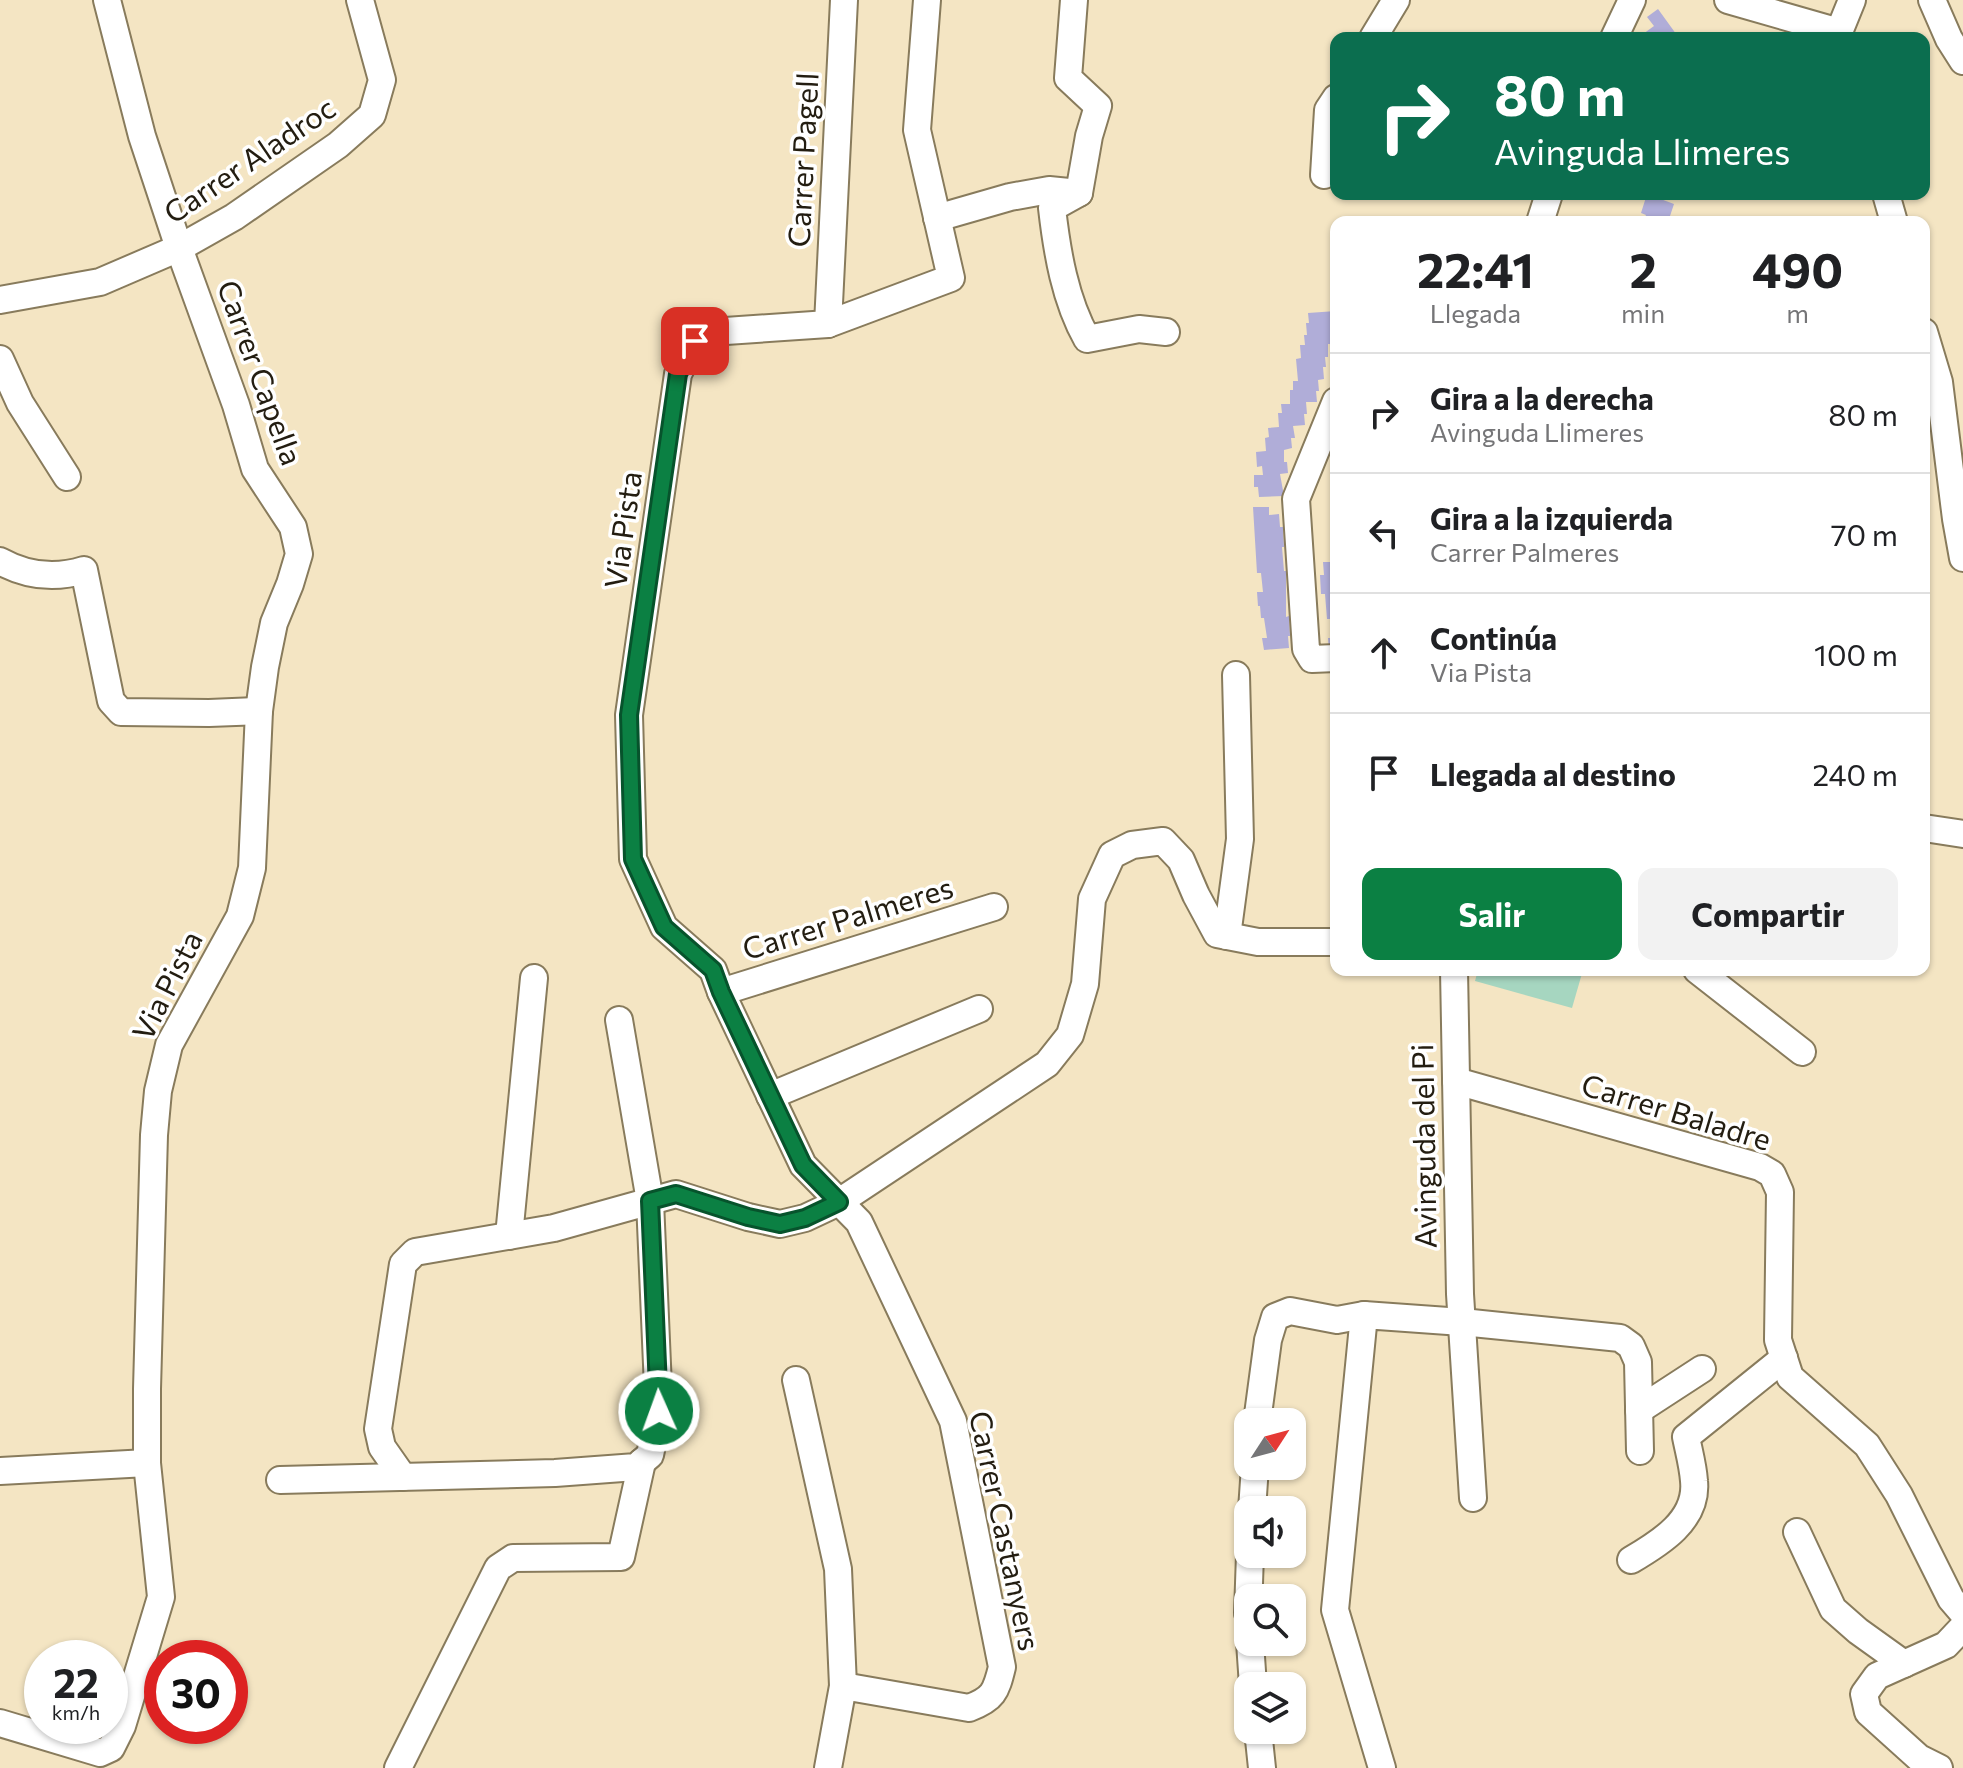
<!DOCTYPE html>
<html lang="es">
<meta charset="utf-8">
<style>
body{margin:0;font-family:Commissioner,sans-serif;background:#f2f2f2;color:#202124;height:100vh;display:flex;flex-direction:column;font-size:30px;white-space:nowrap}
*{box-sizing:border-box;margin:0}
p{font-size:26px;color:#757577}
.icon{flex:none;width:44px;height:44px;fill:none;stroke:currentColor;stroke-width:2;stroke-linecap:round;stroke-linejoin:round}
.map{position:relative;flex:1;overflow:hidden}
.side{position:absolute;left:1330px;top:216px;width:600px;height:760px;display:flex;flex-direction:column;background:#fff;border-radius:16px;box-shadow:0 2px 6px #0004}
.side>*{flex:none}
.hud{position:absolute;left:1330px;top:32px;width:600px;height:168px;border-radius:16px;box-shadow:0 2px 6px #0004;background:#0b6e4f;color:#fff;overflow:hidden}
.needle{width:52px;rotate:54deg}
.fabs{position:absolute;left:1234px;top:1408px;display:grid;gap:16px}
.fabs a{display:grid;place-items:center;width:72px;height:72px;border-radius:16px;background:#fff;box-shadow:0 2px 6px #0004;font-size:40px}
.speed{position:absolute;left:24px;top:1640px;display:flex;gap:16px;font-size:40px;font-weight:700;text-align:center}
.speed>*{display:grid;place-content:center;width:104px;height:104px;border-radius:50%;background:#fff;box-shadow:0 2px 6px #0004;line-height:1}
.speed small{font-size:20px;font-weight:400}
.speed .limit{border:12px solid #d22;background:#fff;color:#111}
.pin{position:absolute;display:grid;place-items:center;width:68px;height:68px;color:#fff;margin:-34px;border-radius:16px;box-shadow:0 4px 12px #0006}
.me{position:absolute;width:88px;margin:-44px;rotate:358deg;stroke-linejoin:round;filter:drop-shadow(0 0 6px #0008)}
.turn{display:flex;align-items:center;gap:28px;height:168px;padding:0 32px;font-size:36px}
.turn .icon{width:104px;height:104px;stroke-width:2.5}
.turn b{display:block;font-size:56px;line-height:68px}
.eta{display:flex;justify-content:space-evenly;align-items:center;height:136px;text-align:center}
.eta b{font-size:48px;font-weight:700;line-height:56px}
.action{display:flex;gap:16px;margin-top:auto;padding:16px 32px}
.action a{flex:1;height:92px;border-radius:16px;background:#0b8043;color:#fff;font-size:32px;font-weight:700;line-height:92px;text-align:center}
.action a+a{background:#f2f2f2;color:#202124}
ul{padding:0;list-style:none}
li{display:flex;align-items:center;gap:24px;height:120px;padding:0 32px;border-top:2px solid #e0e0e0}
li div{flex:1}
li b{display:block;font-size:30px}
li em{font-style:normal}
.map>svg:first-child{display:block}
</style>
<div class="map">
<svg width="1963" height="1768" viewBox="0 0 1963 1768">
<rect width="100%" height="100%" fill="#f4e5c3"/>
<polygon fill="#a6d6c0" points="1478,970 1583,970 1572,1008 1475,981"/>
<g fill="#b0add8">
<polygon points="1658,9 1679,38 1646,38 1643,34 1654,26 1647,17"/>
<polygon points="1647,194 1674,204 1668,222 1643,222 1646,215 1641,213"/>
<polygon points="1336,311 1336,333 1330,333 1330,344 1328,344 1328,357 1325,357 1326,367 1323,367 1324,379 1318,380 1319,391 1316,391 1317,402 1306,402 1307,414 1304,414 1305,425 1293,426 1295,438 1291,438 1292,448 1284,450 1284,462 1287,462 1288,473 1280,474 1284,496 1259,497 1258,487 1254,487 1254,475 1263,475 1262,466 1257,467 1256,452 1266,451 1265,438 1269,437 1268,428 1279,427 1278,413 1282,413 1281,404 1290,404 1290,390 1293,390 1293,381 1298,381 1296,359 1301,358 1300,345 1305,345 1304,335 1307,335 1306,323 1309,323 1308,313"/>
<polygon points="1253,507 1269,507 1269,515 1279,514 1280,527 1283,527 1284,547 1282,547 1284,571 1286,571 1286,617 1289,616 1290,636 1288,636 1289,648 1264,650 1262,638 1267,638 1264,618 1261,618 1260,606 1258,606 1257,592 1263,592 1261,573 1257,573"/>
<polygon points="1323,562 1336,562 1336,649 1329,650 1328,638 1333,638 1332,619 1327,619 1325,594 1321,594 1320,575 1324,575"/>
</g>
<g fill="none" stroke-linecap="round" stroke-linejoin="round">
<defs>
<g id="minor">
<path d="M1074,0L1068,78L1098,106L1089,136L1079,193L1052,208C1057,252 1065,300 1087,339L1139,329L1166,332"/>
<polyline points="1728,0 1839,32"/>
<polyline points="1932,0 1949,39 1963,61"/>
<polyline points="1373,38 1396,0"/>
<polyline points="1614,38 1632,0"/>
<polyline points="1841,38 1839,32 1852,0"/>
<polyline points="1324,175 1328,110 1336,98"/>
<polyline points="1886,194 1894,222"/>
<polyline points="937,218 1010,197 1049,190 1079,193"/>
<polyline points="1540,222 1549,194"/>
<polyline points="0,300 100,282 179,248 234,217 338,145 372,115 382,80 360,0"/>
<polyline points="828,324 844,0"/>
<polyline points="1924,332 1939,382 1956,519 1963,558"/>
<polyline points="0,359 20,403 67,477"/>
<polyline points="1336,401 1296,499 1306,649 1312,659 1336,658"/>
<path d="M0,561C27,576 55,579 84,570L111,701L121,712L209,713L259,711"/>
<polyline points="1924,828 1963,834"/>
<polyline points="1227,936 1240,839 1236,675"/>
<polyline points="1454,970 1460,1294 1473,1498"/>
<polyline points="1697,970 1802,1052"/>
<polyline points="721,992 994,907"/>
<polyline points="1456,1081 1760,1167 1772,1174 1780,1192 1778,1340 1790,1377 1867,1445 1899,1495 1951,1599 1963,1613"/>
<polyline points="770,1096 979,1009"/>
<polyline points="509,1236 534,978"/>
<polyline points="796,1380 838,1569 843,1686"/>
<polyline points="1639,1410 1702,1369"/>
<polyline points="1257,1422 1268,1340 1275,1317 1290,1311 1337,1320 1364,1315"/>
<polyline points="0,1471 147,1463"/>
<polyline points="403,1477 382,1447 378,1429 403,1264 415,1252 554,1228 676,1194 748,1217 780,1224 805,1218 839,1202 1047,1064 1070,1035 1085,984 1092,899 1112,855 1132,845 1163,841 1181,860 1196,895 1217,934 1258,942 1336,942"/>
<polyline points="280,1480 555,1473 636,1467 650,1455 659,1411 650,1201 619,1020"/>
<polyline points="1252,1510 1255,1466"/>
<polyline points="1797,1532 1833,1609 1858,1631 1904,1664"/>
<path d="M1631,1560C1660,1543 1698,1520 1694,1481C1693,1466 1689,1452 1686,1437L1784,1358"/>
<polyline points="1248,1613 1250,1554"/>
<polyline points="1250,1642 1253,1686"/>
<polyline points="0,1723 100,1753 111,1748 122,1726 161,1597 147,1463 147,1389 154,1135 158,1091 169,1045 240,916 252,868 259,711 265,667 274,623 290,584 299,554 293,527 255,469 236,405 179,248 142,136 107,0"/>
<polyline points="1258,1730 1262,1768"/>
<polyline points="398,1768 498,1568 513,1558 621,1557 642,1462"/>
<path d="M828,1768L843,1686L969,1708C993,1699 996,1692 1002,1667L953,1421L859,1222L803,1165L721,992L713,970L664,927L633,859L629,715L678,374L695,341L711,332L828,324L951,278L917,130L927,0"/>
<polyline points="1382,1768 1335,1610 1364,1315 1462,1322 1620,1338 1631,1346 1638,1362 1640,1451"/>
<polyline points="1939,1768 1919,1758 1868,1712 1864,1694 1877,1676 1946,1645 1963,1627"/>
</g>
</defs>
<use href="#minor" stroke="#887b5c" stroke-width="30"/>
<use href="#minor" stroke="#fff" stroke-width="26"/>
</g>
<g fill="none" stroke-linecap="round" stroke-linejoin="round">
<defs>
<polyline id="route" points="659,1411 650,1201 676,1194 748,1217 780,1224 805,1218 839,1202 803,1165 721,992 713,970 664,927 633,859 629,715 678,374 695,341"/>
</defs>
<use href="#route" stroke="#07532c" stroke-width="20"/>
<use href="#route" stroke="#0b8043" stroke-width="14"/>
</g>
<g text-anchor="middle" stroke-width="7" stroke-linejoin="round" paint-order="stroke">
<g font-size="30" fill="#231d11" stroke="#fff">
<text transform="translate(804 160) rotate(-87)" y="10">Carrer Pagell</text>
<text transform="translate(250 161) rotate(-34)" y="10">Carrer Aladroc</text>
<text transform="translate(259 373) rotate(70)" y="10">Carrer Capella</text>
<text transform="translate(624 530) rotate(-82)" y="10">Via Pista</text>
<text transform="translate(848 919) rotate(-17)" y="10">Carrer Palmeres</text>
<text transform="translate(168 986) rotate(-63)" y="10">Via Pista</text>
<text transform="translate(1676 1113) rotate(17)" y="10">Carrer Baladre</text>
<text transform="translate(1425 1146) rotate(-91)" y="10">Avinguda del Pi</text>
<text transform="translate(1004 1531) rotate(78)" y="10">Carrer Castanyers</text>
</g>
</g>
</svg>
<div class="fabs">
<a><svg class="needle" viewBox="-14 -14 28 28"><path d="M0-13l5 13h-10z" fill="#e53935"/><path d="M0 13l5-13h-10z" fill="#757577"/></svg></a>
<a><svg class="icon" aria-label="sound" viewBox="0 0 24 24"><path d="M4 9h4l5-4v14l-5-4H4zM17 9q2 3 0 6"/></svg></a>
<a><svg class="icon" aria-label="search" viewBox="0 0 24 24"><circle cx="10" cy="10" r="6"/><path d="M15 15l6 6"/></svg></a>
<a><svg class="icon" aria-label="layers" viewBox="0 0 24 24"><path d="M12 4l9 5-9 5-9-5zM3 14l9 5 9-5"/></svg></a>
</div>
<div class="speed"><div>22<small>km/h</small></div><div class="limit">30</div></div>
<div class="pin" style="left:695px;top:341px;background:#d93025"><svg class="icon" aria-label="arrive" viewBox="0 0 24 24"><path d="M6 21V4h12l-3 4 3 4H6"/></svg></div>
<svg class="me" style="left:659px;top:1411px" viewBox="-20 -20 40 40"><circle r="17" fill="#0b8043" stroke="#fff" stroke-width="3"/><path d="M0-11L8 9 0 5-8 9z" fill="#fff"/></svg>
<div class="hud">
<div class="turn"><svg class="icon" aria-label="right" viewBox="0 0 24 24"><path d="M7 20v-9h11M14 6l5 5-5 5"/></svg><div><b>80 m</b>Avinguda Llimeres</div></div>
</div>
<section class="side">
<div class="eta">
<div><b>22:41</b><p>Llegada</p></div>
<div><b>2</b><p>min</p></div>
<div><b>490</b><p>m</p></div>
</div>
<ul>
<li><svg class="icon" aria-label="right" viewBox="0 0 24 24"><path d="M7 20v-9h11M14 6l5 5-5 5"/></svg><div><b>Gira a la derecha</b><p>Avinguda Llimeres</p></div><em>80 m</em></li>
<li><svg class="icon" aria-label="left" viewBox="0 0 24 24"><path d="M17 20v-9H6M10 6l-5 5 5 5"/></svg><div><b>Gira a la izquierda</b><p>Carrer Palmeres</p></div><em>70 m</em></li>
<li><svg class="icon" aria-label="ahead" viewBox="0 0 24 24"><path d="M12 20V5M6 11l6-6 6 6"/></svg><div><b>Continúa</b><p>Via Pista</p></div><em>100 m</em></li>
<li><svg class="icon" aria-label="arrive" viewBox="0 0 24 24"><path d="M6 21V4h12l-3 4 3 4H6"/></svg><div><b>Llegada al destino</b></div><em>240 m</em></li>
</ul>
<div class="action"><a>Salir</a><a>Compartir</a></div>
</section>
</div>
